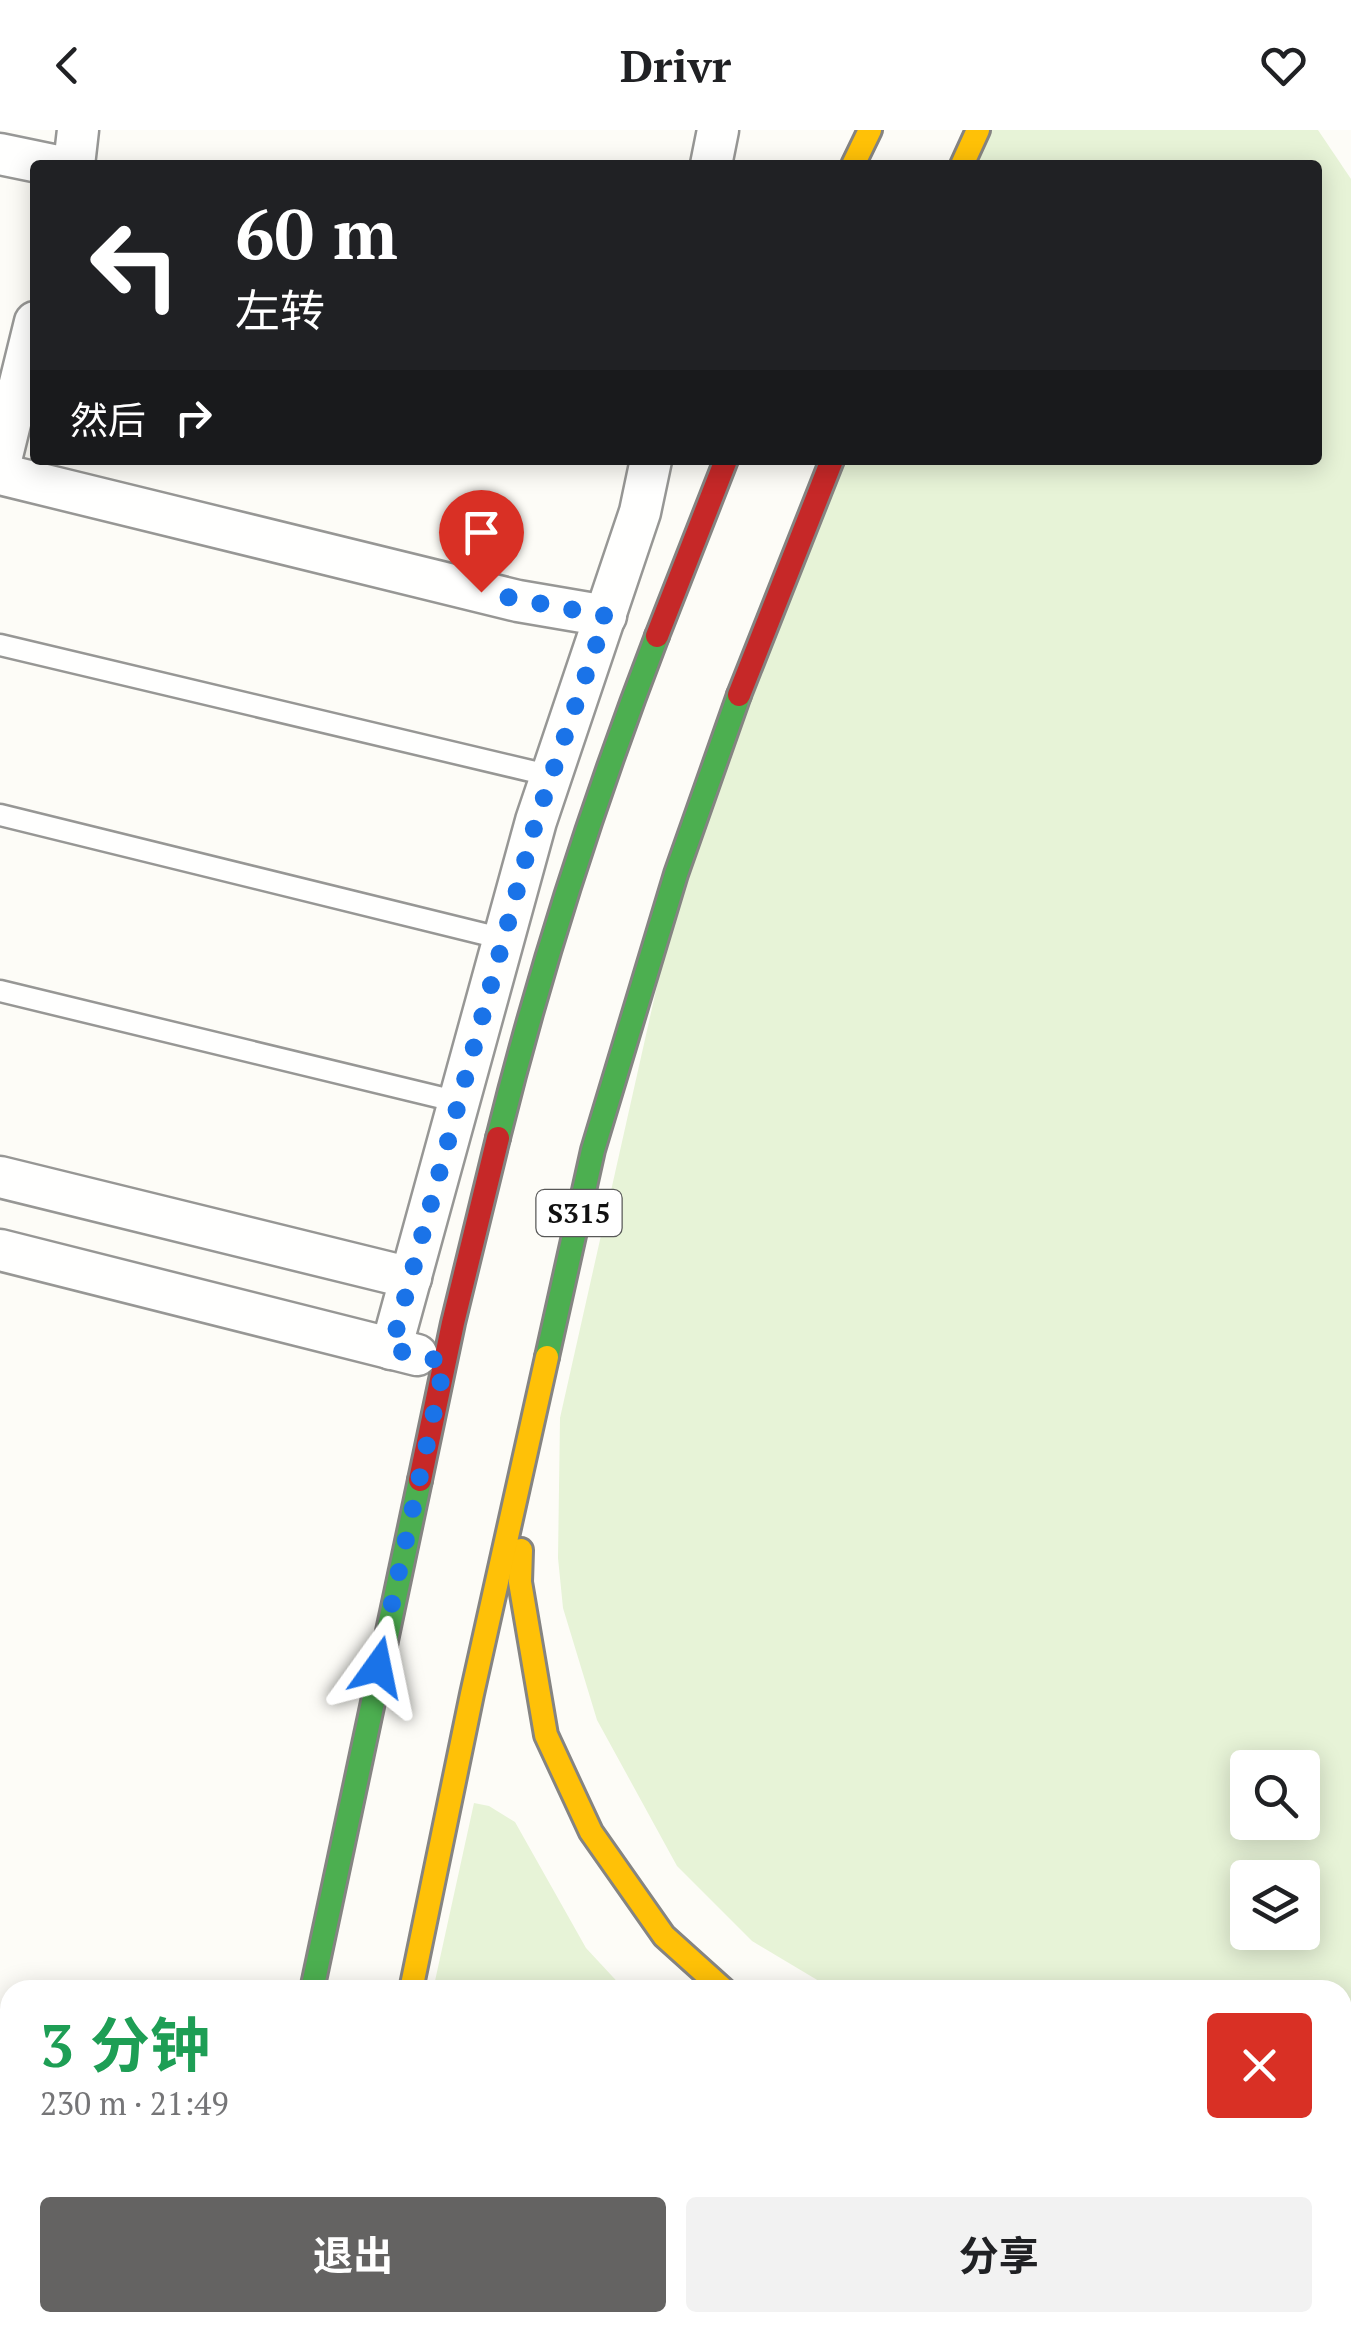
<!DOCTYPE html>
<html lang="zh">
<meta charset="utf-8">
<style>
body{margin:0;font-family:"PT Serif","Noto Sans SC",serif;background:#f2f2f2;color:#202124;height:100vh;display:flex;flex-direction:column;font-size:38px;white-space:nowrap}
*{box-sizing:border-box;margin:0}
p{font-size:32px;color:#757577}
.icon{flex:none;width:55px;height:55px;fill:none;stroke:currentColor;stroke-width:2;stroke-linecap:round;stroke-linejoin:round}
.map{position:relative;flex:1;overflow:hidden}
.drawer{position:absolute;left:0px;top:1850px;width:1352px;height:352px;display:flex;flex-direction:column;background:#fff;border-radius:30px 30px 0 0;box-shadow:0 5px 25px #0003}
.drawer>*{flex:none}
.top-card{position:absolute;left:30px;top:30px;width:1292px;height:305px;border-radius:10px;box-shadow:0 5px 25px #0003;background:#202124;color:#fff;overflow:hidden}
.controls{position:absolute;left:1230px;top:1620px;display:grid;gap:20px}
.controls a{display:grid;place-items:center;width:90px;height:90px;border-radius:10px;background:#fff;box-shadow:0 5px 25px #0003;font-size:50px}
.pin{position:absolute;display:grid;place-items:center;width:85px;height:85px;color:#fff;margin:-102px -42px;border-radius:50% 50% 50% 0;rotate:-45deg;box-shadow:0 0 10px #0007}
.pin .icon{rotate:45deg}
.me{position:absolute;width:110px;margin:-55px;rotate:12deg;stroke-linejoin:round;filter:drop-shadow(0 0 8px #0008)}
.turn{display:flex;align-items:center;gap:35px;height:210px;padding:0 40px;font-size:45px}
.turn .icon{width:130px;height:130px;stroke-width:2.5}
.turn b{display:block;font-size:70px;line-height:85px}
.then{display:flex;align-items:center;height:95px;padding:0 40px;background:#0003;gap:20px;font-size:38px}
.round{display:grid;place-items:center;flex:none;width:105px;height:105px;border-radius:10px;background:#f2f2f2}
.head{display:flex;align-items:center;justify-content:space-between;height:170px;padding:0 40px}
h1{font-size:60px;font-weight:700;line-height:75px;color:#1e9e55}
.button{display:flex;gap:20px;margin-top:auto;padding:20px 40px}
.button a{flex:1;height:115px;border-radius:10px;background:#646362;color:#fff;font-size:40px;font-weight:700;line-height:115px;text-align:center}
.button a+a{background:#f2f2f2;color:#202124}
header{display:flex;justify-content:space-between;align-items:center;height:130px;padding:0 40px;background:#fff;font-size:45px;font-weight:700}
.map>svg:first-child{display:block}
</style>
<header><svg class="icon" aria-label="back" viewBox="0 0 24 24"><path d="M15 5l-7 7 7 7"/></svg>Drivr<svg class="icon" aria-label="heart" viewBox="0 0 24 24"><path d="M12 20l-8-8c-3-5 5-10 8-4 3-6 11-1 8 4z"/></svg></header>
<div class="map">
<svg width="1351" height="2201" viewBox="0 0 1351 2201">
<rect width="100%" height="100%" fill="#fdfcf7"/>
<g fill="#e7f3d7" fill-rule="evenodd">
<path d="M983,0H1318L1351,49V1919L1343,1920L1342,1860H834L752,1811L677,1736L597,1590L563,1478L558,1428L560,1288L670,798L835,330H1318V35H966ZM1248,1638H1302V1692H1248ZM1248,1748H1302V1802H1248Z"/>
<polygon points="474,1673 489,1676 515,1692 586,1818 625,1860 433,1860"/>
</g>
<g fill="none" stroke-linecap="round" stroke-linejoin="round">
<defs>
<g id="lane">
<polyline points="0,515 552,646"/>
<polyline points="0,685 504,809"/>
<polyline points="0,861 459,972"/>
</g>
<g id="street">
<polyline points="0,24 53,35"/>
<polyline points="74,35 78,0"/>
<polyline points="711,35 718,0"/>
<polyline points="0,334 35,192"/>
<polyline points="0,344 518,471 606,486"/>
<polyline points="0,1047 411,1148"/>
<polyline points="0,1120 417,1225"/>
<polyline points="391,1219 536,691 640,382 651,330"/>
</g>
<g id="fast">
<path d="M498,1008C540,838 594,670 657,506"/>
<polyline points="547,1227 593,1020 676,744 739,565"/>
<polyline points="312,1860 420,1350"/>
<polyline points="898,2201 913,2192"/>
</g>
<g id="slow">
<polyline points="853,35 870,0"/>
<polyline points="962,35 978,0"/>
<polyline points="521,1420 520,1452 546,1605 591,1702 664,1806 724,1860"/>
<polyline points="411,1860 472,1564 547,1227"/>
<polyline points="250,2201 252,2192"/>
<polyline points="349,2201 350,2192"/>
</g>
<g id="jam">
<polyline points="657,506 726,330"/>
<polyline points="739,565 832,330"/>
<polyline points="420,1350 453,1193 498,1008"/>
<polyline points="1342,1998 1351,1996"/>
<polyline points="580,2201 611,2192"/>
</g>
</defs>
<use href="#lane" stroke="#979795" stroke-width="25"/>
<use href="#street" stroke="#979795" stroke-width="45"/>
<use href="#fast" stroke="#858482" stroke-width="28"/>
<use href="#slow" stroke="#858482" stroke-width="28"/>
<use href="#jam" stroke="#858482" stroke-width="28"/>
<use href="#lane" stroke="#fffffe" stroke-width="20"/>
<use href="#street" stroke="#fffffe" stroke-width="40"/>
<use href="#fast" stroke="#4caf50" stroke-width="22"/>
<use href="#slow" stroke="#ffc107" stroke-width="22"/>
<use href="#jam" stroke="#c62828" stroke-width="22"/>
</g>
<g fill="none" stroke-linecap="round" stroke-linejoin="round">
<polyline stroke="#1a73e8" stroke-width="18" stroke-dasharray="0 32.4" points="378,1537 445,1232 391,1219 536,691 606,486 481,462"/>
</g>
<g text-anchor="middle" stroke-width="10" stroke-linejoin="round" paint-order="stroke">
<rect fill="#fff" stroke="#585858" stroke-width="2.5" x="536.5" y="1060" width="85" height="46" rx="8"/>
<g font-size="28" font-weight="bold" fill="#111">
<text x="579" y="1093">S315</text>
</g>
</g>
</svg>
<div class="controls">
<a><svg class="icon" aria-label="search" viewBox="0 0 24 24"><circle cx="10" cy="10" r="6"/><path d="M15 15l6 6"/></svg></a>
<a><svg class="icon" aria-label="layers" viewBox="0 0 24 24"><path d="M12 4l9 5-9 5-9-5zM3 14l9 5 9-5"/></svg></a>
</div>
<div class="pin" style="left:481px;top:462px;background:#d93025"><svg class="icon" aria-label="arrive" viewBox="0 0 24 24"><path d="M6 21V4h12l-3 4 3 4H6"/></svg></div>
<svg class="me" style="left:378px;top:1537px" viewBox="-20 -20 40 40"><path d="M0-17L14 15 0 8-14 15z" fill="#1a73e8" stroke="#fff" stroke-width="4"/></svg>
<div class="top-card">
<div class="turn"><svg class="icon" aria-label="left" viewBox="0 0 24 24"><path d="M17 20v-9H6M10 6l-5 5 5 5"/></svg><div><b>60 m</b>左转</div></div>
<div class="then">然后<svg class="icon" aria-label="right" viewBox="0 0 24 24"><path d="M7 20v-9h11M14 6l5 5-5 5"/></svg></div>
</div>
<section class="drawer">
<div class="head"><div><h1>3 分钟</h1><p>230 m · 21:49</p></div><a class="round" style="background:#d93025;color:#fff"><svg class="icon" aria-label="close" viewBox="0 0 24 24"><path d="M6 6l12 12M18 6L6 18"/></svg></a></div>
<div class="button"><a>退出</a><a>分享</a></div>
</section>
</div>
